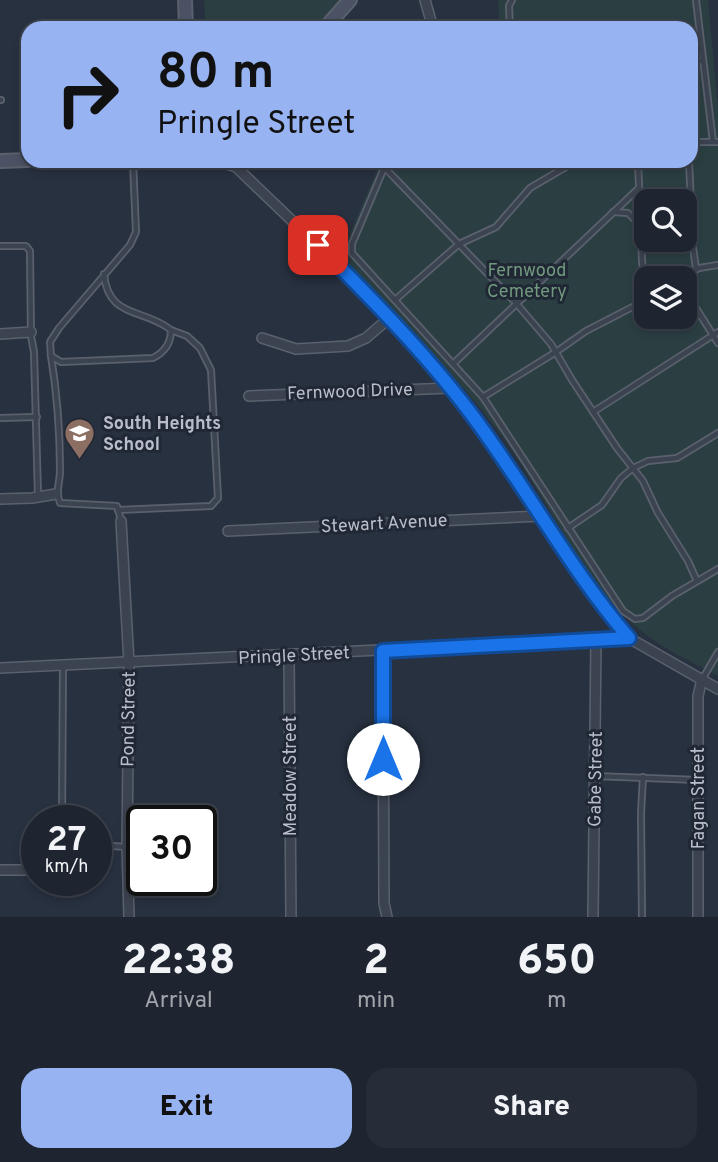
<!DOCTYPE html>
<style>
body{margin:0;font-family:Overpass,sans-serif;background:#262d38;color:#f1f3f6;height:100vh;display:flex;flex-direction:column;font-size:26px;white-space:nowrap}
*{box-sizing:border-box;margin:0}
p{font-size:23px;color:#a1a5ab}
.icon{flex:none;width:38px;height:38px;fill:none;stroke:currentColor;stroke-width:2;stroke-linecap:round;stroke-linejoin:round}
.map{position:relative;height:917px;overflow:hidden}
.details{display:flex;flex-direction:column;background:#1e2530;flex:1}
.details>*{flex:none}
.banner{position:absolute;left:21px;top:21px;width:677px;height:147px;border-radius:21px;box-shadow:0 4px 10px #0003,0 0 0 2px #3c424c;background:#97b3f1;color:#111;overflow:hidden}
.fabs{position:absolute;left:634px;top:189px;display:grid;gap:14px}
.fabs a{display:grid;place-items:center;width:63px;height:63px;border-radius:14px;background:#1e2530;box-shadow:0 4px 10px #0003,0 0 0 2px #3c424c;font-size:35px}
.speed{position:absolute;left:21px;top:805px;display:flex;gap:14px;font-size:35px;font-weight:700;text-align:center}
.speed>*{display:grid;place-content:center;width:91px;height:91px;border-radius:50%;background:#1e2530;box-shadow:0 4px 10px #0003,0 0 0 2px #3c424c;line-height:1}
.speed small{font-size:18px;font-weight:400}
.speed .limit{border:4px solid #111;border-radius:10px;background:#fff;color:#111}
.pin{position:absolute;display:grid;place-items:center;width:60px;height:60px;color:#fff;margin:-30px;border-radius:14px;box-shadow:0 4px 10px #0006}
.me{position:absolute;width:77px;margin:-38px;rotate:0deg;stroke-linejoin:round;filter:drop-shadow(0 0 5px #0008)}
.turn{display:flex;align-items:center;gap:24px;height:147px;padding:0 21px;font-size:32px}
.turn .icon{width:91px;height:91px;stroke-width:2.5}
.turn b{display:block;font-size:49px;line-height:60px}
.eta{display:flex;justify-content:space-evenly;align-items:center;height:119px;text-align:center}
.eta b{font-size:42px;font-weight:800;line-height:49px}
.cta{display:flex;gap:14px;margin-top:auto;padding:14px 21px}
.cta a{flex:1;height:80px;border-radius:21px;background:#97b3f1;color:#111;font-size:28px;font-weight:800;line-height:80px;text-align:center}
.cta a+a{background:#262d38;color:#f1f3f6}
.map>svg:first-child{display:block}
</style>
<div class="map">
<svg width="718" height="917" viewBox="0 0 718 917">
<rect width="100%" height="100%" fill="#283140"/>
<g fill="#2b3f42" fill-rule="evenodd">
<polygon points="204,0 348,0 320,28 206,28"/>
<path d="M498,0H708L718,108V676C692,662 663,649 640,630C582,582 546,495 501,435C453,371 396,314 340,257L381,161H691V28H500ZM646,201H684V240H646ZM646,278H684V317H646Z"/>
</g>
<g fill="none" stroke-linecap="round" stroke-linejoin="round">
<defs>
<g id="lane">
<polyline points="696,0 713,142"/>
<polyline points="510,28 509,6 512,0"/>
<polyline points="691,61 703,61"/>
<polyline points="0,100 1,100"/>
<polyline points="691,142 718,142"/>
<polyline points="387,161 352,244 352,253 483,397 623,611 635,619 643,618 672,596 718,569"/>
<polyline points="638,161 642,261 643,270 648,278"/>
<polyline points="689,161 693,247 696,269"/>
<polyline points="384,167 516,303 551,344 572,380 617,448 643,481 658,513 688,561 697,581"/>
<polyline points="613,212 628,213 638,223"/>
<polyline points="0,246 26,246 30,251 31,336 34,352 38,496"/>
<path d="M104,274C108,319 144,308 171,330C171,343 165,352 153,358L61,362L51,356L50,342L59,328L130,245L136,232L133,161"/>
<polyline points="680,278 699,268 718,265"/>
<polyline points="684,289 718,343"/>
<polyline points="395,300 459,244 496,227 530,188 576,161"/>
<polyline points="640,303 643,270"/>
<path d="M51,356C57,393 60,433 60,471C60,483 55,491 60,503L117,506L121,520"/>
<polyline points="454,363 639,188"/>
<polyline points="483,397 556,352 586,331 646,300"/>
<polyline points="593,412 718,332"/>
<polyline points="0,418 37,417"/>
<polyline points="118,510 211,506 218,498 211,370 200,348 187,336 171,330"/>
<polyline points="568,528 602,505 621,478 633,468 648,461 677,458 718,433"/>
<polyline points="703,678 718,652"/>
<polyline points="595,776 698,780"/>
<polyline points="62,821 63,666"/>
<polyline points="96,845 127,847"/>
<polyline points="642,917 641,813 643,777"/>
</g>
<g id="street">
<polyline points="425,0 433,28"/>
<polyline points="219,161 236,167"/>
<polyline points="232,161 236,167 332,259 451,388 489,439 571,562 629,638 718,689"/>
<polyline points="0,334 31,332"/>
<polyline points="262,338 296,349 348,346 366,338 388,319"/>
<polyline points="249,396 451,388"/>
<polyline points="0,499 32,498 56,494"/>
<polyline points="121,521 129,663 127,847 129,917"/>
<polyline points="228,531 541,516"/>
<polyline points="383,651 384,903 387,917"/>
<polyline points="289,655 291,917"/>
<polyline points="0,668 629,638"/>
<polyline points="0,870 36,870"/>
<polyline points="593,917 596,640"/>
<polyline points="698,917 698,696 702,679"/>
</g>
<g id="secondary">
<polyline points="185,0 186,28"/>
<polyline points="325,28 350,0"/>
<polyline points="0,161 28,160"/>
</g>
</defs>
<use href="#lane" stroke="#5a616d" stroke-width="8"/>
<use href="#street" stroke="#5a616d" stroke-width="12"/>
<use href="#secondary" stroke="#5a616d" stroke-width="16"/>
<use href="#lane" stroke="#3c4350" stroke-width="4.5"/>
<use href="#street" stroke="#3c4350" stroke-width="9"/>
<use href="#secondary" stroke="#4b5263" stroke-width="12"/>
</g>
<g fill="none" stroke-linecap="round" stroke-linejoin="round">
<defs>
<path id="route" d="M318,245C370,297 425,353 469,411C525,485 569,568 629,638L383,651V759"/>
</defs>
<use href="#route" stroke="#114b97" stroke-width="18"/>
<use href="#route" stroke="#1a73e8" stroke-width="12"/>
</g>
<defs>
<symbol id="school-pin" viewBox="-11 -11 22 30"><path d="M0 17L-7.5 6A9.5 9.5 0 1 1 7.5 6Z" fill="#8d6e63" stroke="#212835"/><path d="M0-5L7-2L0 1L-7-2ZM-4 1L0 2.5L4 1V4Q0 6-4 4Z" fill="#fff"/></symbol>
</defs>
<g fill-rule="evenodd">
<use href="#school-pin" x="62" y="416" width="35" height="47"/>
</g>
<g text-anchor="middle" stroke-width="6" stroke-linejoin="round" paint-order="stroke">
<g font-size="18" fill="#72997e" stroke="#212835">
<text x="527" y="276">Fernwood<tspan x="527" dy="21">Cemetery</tspan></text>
</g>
<g font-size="18" fill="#b9beca" stroke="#212835">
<text transform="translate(350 391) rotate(-2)" y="6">Fernwood Drive</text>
<text transform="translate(384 523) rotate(-3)" y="6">Stewart Avenue</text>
<text transform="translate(294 655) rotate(-3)" y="6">Pringle Street</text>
<text transform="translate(128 719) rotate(-89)" y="6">Pond Street</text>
<text transform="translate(290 776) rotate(-90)" y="6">Meadow Street</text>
<text transform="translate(595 779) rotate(-89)" y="6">Gabe Street</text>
<text transform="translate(698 798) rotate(-90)" y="6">Fagan Street</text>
</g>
<g font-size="18" font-weight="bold" fill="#b9beca" stroke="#212835" text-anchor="start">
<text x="103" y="429">South Heights<tspan x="103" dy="21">School</tspan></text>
</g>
</g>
</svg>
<div class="fabs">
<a><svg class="icon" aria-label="search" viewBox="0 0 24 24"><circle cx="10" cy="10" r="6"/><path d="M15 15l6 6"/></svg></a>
<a><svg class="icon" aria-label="layers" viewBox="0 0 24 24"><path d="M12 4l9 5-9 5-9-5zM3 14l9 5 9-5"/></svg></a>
</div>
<div class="speed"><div>27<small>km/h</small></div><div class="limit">30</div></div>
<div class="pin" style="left:318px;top:245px;background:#d93025"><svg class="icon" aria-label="arrive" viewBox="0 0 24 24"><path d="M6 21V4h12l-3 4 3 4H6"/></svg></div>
<svg class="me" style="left:383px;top:759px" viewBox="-20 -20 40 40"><circle r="19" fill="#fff"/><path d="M0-13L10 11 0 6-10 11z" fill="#1a73e8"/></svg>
<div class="banner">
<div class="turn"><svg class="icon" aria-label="right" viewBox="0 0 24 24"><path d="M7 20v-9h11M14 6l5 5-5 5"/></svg><div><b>80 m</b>Pringle Street</div></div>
</div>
</div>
<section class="details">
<div class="eta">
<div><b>22:38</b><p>Arrival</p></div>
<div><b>2</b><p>min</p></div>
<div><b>650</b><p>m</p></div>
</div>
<div class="cta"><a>Exit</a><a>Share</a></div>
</section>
